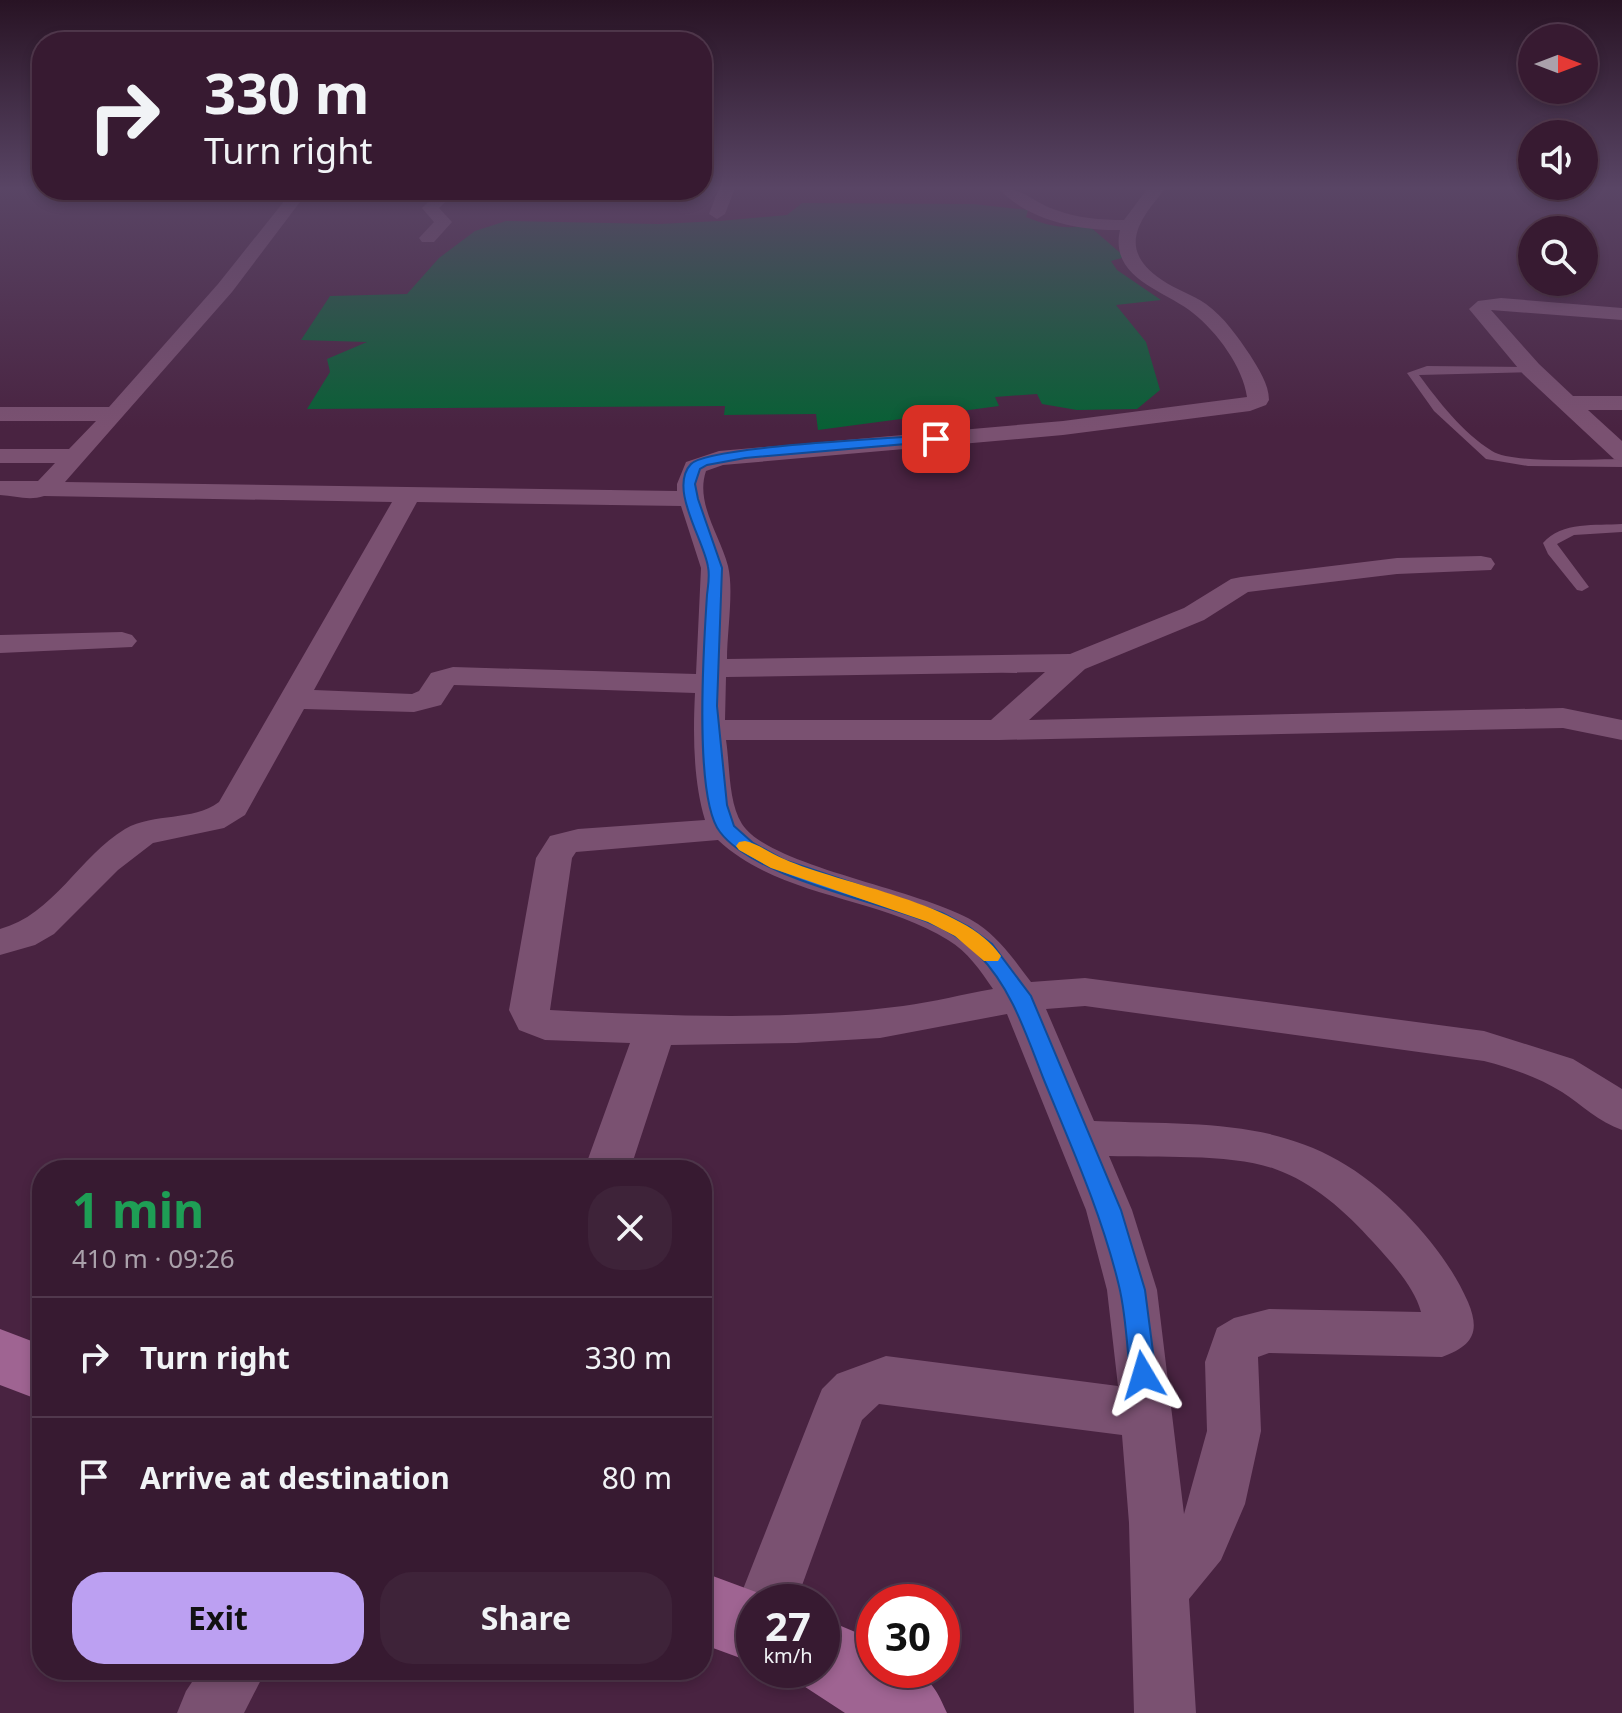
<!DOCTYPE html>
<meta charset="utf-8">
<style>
body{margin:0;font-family:"Noto Sans",sans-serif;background:#3e2339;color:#f1f3f6;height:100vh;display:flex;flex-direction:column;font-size:30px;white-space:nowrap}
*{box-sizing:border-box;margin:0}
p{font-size:26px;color:#aaa1ab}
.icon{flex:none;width:44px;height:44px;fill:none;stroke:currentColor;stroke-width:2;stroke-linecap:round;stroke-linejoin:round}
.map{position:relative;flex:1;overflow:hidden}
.drawer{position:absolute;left:32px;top:1160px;width:680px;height:520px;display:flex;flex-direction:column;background:#371a31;border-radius:32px;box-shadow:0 4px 12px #0003,0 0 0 2px #51384d}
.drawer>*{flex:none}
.banner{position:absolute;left:32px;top:32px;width:680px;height:168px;border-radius:32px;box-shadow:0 4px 12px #0003,0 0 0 2px #51384d;background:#371a31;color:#f1f3f6;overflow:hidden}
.needle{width:52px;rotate:90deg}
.fabs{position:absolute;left:1518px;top:24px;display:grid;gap:16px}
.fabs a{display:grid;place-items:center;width:80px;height:80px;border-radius:50%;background:#371a31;box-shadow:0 4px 12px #0003,0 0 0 2px #51384d;font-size:40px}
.speed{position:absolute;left:736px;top:1584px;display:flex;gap:16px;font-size:40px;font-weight:700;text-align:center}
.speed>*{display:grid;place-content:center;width:104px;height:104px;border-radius:50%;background:#371a31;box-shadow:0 4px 12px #0003,0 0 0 2px #51384d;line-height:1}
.speed small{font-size:20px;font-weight:400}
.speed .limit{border:12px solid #d22;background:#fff;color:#111}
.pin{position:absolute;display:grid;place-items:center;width:68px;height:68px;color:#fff;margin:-34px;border-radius:16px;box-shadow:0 4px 12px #0006}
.me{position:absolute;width:88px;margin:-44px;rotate:353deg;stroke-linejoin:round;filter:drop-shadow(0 0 6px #0008)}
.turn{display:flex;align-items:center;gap:28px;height:168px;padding:0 40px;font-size:36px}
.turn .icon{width:104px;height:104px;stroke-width:2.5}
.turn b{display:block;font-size:56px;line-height:68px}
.round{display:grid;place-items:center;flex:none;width:84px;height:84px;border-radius:32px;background:#3e2339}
.head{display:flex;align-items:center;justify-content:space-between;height:136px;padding:0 40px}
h1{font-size:48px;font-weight:700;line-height:60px;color:#1e9e55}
.primary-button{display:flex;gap:16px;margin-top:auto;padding:16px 40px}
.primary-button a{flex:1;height:92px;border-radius:32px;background:#bca0f2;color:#111;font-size:32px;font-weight:700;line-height:92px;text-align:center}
.primary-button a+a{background:#3e2339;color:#f1f3f6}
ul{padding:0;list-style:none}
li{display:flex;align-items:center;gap:24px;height:120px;padding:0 40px;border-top:2px solid #51384d}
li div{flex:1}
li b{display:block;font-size:30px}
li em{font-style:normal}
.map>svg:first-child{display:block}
</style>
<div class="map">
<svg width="1622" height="1713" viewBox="0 0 1622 1713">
<rect width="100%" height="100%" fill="#492341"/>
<path fill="#086035" d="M802,203L973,204L1028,210L1026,217C1048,226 1066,230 1088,225L1125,257L1111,261L1117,270L1161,300L1116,305L1146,342L1160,390L1137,409L1077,410L1042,404L1037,394L995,397L999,406L818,430L816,414L724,415L725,406L307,409L330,372L327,359L367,342L301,340L330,296L407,294L439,258L475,231L506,221L659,224L719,221L787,215Z"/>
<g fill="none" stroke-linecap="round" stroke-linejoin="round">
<g fill="#7a5171" fill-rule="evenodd">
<path d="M1427,366L1535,367V371L1531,372L1419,375C1439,402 1462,432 1492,451C1512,464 1595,459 1622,459V467L1528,466L1486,459L1434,411L1407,373Z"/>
<path d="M1622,524V532L1574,535L1557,544L1589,587L1582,591L1577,590L1548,554L1543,543C1562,521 1596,526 1622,524Z"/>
</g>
<g fill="#7a5171" fill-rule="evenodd">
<polygon points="719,188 735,188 725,214 717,219 709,214"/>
<path d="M998,188C1024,188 1032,202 1056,210C1077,218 1101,220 1124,220L1148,188H1166C1139,220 1116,249 1162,280C1176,290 1192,294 1206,304C1224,317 1238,337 1250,355C1258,368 1269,384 1269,400L1266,405L1250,411L1063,435L723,465L706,471C695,503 720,535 728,566C734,590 727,632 727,659L1070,654L1184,608L1231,579L1241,577L1397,558L1481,556L1491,558L1495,564L1491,570L1397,574L1248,592L1204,620L1085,669L1029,720L1563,708L1622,720V740L1563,728L999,740H726C730,764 728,802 742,824C770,868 928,890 978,924C1000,939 1015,961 1031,982L1085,978L1484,1031L1573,1059L1622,1089V1130C1599,1122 1582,1105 1562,1092C1538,1077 1511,1068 1484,1061L1085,1006L1046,1009L1094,1121C1219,1126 1310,1115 1405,1213C1431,1240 1453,1268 1468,1302C1481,1333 1472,1346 1442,1357L1269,1353L1258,1357L1261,1431L1245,1504L1221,1560L1189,1599L1196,1713H1134L1129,1523L1122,1435L879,1404L862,1420L796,1602H754V1626L746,1623L738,1602L815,1406L822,1389L837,1374L886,1356L1118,1386L1107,1290L1086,1210L1007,1014L880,1038L796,1043L671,1045L630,1170H584L630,1043L545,1040L519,1030L509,1010L536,858L550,836L578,829L705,820C693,780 693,734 695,693L454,685L441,705L414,712L304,709L245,815L224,828L153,843L118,870L54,934L35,945L0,955V929C53,915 80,856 125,829C155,812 192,822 219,802L392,502L44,496C29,501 16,496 0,495V481H38L55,463H0V449H69L96,421H0V407H109L218,284L293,190H309L232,292L65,482L677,491V484L686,462L719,451L1063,421L1247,397C1243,367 1217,332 1193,313C1165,290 1109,279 1120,230C1079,231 1027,220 998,188ZM417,502L681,506L701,568L696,674L453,667L431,673L419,691L412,694L314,690ZM1045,672L991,720H725L726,677ZM718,840C780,898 877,896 948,940C968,952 980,970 993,989C963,994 934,1002 903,1006C787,1021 667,1016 550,1010L572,858L576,852ZM1109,1156C1157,1158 1230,1153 1275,1169C1313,1182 1346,1212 1373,1242C1391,1262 1414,1286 1421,1312L1269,1309L1234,1318L1217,1328L1205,1362L1207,1431L1184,1514L1157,1290L1132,1210Z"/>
<polygon points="441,190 458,190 439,208 452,222 434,242 422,242 419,238 434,222 422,208"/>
<polygon points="1501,298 1622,308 1622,320 1491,310 1539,364 1573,396 1622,396 1622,410 1588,410 1622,441 1622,461 1614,459 1523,374 1469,309 1478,301"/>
<polygon points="122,632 132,635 137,641 132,647 0,653 0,635"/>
<polygon points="200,1670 266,1670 244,1713 177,1713 186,1691"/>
</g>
<g fill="#9f6492" fill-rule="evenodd">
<polygon points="0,1329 42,1345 42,1401 0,1385"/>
<polygon points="702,1572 780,1601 754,1602 754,1663 702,1644"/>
<path d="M822,1618L860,1634L874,1644V1670C918,1670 929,1670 947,1713H845L796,1681L791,1670H822Z"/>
</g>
</g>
<linearGradient id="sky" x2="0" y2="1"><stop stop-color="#281324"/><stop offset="0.44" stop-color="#594565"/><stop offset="1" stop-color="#594565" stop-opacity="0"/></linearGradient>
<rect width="1622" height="428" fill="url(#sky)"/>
<path fill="#1a73e8" stroke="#114b97" stroke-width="2" d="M936,435L940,436V441L745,458L707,465L700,469L695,484L698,499L722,568L717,706L727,805L734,826L753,843L784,860L942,913L969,927L992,944L1031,996L1121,1210L1145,1290L1156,1375L1152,1383L1143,1387L1134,1383L1130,1375C1127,1346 1126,1315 1119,1286C1102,1215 1072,1148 1044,1080C1027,1037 1012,988 978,954C964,940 944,928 926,921C872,900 754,877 720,832C693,798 704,641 707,595C708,586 710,576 708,567C704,540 668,488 691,464C709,446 900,438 936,435Z"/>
<path fill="#f59e0b" d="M745,841C759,844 771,854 784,859C842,885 966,903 1001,956L998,961H984L955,936L928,922L771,868L739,850L736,846L739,842Z"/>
</svg>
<div class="fabs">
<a><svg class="needle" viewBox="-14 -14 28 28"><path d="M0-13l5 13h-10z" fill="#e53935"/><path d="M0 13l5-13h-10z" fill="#aaa1ab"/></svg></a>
<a><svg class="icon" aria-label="sound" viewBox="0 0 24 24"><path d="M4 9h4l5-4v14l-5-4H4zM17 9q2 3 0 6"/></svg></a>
<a><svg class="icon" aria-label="search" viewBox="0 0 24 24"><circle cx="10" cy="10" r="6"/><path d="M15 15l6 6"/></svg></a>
</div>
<div class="speed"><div>27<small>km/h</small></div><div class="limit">30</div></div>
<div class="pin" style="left:936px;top:439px;background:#d93025"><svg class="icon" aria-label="arrive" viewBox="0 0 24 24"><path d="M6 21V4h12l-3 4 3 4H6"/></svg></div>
<svg class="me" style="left:1143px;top:1375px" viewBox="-20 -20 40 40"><path d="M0-17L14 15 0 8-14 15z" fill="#1a73e8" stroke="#fff" stroke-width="4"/></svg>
<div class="banner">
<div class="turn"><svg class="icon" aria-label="right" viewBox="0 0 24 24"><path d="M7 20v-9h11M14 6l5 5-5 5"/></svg><div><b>330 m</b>Turn right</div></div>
</div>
<section class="drawer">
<div class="head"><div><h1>1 min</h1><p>410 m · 09:26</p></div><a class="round"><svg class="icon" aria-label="close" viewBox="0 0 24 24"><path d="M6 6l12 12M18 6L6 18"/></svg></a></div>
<ul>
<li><svg class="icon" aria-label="right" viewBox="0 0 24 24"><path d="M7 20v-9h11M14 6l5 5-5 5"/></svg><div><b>Turn right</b></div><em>330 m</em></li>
<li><svg class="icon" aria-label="arrive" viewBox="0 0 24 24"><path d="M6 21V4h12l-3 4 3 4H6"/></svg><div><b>Arrive at destination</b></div><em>80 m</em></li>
</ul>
<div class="primary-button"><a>Exit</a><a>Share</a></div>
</section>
</div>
